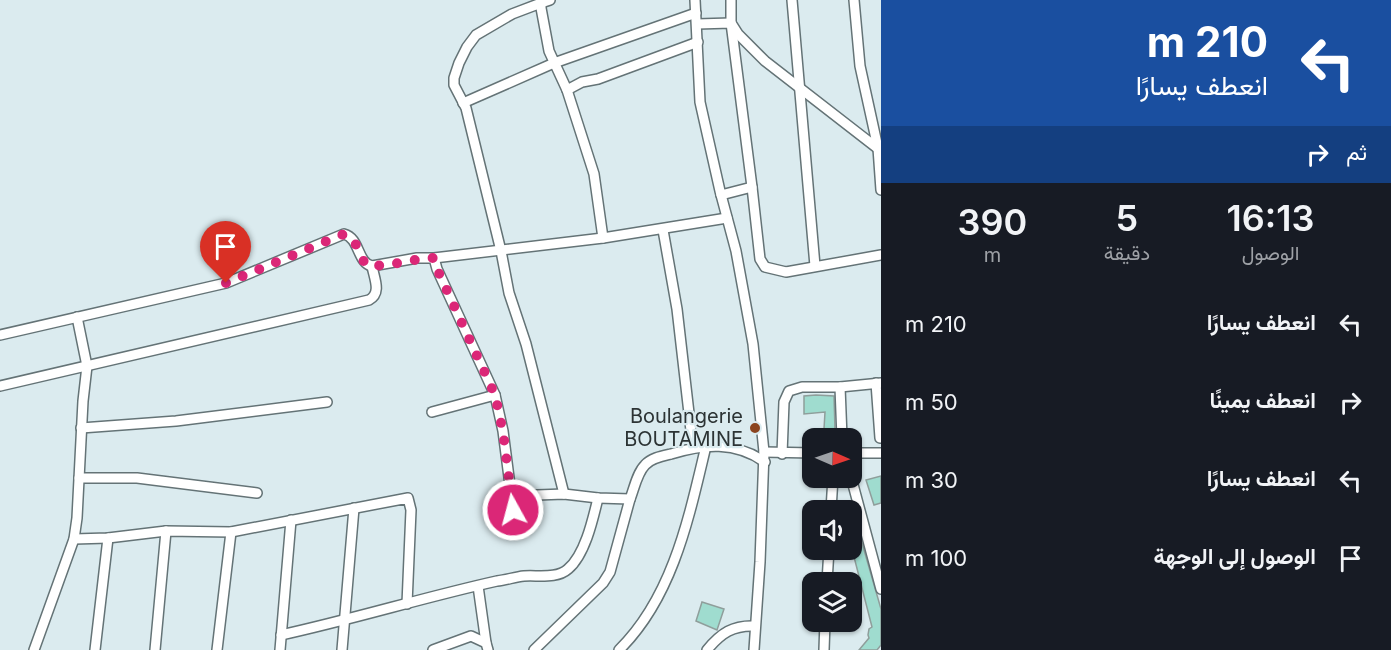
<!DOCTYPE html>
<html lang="ar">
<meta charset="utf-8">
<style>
body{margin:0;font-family:Inter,Vazirmatn,sans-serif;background:#242831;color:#f1f3f6;direction:rtl;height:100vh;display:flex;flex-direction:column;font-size:22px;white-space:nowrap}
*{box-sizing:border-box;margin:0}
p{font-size:20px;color:#9ea1a6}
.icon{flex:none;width:33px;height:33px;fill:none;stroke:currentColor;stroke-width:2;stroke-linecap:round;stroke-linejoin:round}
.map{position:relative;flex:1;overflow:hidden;direction:ltr}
.panel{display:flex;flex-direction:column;background:#171b24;width:510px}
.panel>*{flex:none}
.guide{background:#1a4fa0;color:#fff;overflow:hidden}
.needle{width:39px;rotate:92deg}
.controls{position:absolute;left:802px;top:428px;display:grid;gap:12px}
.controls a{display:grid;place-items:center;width:60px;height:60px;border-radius:12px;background:#171b24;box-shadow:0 2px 4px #0004;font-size:30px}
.pin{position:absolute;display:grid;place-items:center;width:51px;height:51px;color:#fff;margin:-62px -26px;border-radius:50% 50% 50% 0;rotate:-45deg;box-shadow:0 0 6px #0007}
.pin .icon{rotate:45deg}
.me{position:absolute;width:66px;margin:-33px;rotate:353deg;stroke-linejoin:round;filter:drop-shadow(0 0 4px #0008)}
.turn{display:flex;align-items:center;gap:21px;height:126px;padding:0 24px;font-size:27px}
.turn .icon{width:78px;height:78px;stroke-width:2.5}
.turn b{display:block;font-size:42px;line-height:51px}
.then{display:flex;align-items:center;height:57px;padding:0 24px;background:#0003;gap:12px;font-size:22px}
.eta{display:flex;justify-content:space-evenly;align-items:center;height:102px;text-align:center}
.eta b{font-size:36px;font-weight:600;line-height:42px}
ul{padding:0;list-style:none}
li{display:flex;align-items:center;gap:18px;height:78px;padding:0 24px}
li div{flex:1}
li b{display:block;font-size:22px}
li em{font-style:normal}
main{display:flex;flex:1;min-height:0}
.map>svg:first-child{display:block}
</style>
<main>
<section class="panel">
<div class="guide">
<div class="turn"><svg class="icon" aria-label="left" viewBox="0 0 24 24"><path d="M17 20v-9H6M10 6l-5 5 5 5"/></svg><div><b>210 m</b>انعطف يسارًا</div></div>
<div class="then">ثم<svg class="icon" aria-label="right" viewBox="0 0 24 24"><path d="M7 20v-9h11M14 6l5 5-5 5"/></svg></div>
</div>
<div class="eta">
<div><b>16:13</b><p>الوصول</p></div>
<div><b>5</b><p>دقيقة</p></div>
<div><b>390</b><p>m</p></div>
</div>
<ul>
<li><svg class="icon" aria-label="left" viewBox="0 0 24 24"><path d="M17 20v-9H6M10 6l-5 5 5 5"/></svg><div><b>انعطف يسارًا</b></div><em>210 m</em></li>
<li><svg class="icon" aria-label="right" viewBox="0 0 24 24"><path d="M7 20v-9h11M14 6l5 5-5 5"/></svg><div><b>انعطف يمينًا</b></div><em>50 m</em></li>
<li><svg class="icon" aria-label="left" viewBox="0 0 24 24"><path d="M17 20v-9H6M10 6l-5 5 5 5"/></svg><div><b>انعطف يسارًا</b></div><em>30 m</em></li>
<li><svg class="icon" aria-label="arrive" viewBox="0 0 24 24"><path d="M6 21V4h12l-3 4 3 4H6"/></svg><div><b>الوصول إلى الوجهة</b></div><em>100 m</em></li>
</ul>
</section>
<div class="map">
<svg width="881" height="650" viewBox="0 0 881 650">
<rect width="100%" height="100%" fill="#dbebef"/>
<g fill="#9fdccf" stroke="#8f9e9b" stroke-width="1.5">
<polygon points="816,395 834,396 835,430 824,429 825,412 804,414 804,396"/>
<polygon points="881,476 881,503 874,505 866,480"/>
<polygon points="856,522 881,609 881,645 877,650 859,650 869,638 868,635 869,629 872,627 852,549 855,547 852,535 852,523"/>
<polygon points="702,602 724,609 717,630 696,621"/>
</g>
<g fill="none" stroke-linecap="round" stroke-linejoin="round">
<defs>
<g id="minor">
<polyline points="550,0 541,3 541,8 549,51 567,90 594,174 603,238"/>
<polyline points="695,0 700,102 720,191 736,251 753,344 764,452 760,562 754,650"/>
<polyline points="792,0 815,266"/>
<polyline points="854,0 860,66 878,148 881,190"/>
<polyline points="541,3 512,14 476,35 467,47 459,63 454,78 454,85 466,108 501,251 509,293 526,344 564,494"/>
<polyline points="697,24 731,23 738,34 765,61 881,151"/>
<polyline points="567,90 582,82 598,79 698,42"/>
<polyline points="463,103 554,63 696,13"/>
<polyline points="752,187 760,259 765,267 786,272 881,255"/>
<polyline points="721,195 752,187 731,23 731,0"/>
<polyline points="663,230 677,309 693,448"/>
<polyline points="434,258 437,269 495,395 503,431 515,524"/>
<path d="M0,335L226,283L344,234C360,238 357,263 372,266L417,258H434L603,238L727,218"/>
<polyline points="876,383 880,438"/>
<path d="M0,386L369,300C382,293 374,278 372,266"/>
<polyline points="840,387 842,438"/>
<polyline points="432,412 495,395"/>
<polyline points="81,428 176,421 327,402"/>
<polyline points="764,452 813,453"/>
<polyline points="852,453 881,453"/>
<polyline points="782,454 784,402 789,391 802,387 840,387 881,383"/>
<polyline points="851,477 881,589"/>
<polyline points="79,478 137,478 257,493"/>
<path d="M511,496L564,494L598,498L630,499C634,489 637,473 645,465C651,458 662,456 671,454C704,444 735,441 765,462"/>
<polyline points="831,510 833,477"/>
<polyline points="74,539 108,538 166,531 231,532 408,498 411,510 407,604"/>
<polyline points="827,582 829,549"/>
<polyline points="478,586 486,643"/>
<path d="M281,635C354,619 425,597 497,581C506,580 515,577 524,576C538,575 557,579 568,569C585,555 593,519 598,498"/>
<polyline points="34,650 74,539 77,518 83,401 87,366 77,317"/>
<polyline points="95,650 108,538"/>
<polyline points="155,650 166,531"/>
<polyline points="217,650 231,532"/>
<polyline points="280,650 291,520"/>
<polyline points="342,650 354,508"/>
<polyline points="433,650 471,636 486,643 488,650"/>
<polyline points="534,650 603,583 610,572 630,499"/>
<path d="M619,650C673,597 689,517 706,446"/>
<path d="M707,650C721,633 733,625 755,626"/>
<polyline points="824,650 825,621"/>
</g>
</defs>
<use href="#minor" stroke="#647376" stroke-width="12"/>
<use href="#minor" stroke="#fff" stroke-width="9"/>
</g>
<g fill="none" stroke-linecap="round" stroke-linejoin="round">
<path stroke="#db2777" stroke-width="10" stroke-dasharray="0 18" d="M226,283L344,234C357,238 359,255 366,265C389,268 412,258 434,258L437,269L495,395L503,432L513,510"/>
</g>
<circle fill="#8b441f" stroke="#dbebef" stroke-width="2" cx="755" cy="428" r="6"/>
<g text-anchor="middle" stroke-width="4.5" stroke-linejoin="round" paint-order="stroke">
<g font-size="20" fill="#2c3334" stroke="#dbebef" text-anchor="end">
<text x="743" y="423">Boulangerie<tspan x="743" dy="23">BOUTAMINE</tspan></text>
</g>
</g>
</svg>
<div class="controls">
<a><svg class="needle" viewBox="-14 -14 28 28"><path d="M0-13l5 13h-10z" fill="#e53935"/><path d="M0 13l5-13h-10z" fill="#9ea1a6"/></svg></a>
<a><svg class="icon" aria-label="sound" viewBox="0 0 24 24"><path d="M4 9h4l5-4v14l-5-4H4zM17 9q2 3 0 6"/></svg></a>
<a><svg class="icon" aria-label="layers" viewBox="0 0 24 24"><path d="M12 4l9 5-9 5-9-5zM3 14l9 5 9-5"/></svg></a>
</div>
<div class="pin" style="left:226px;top:283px;background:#d93025"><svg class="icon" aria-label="arrive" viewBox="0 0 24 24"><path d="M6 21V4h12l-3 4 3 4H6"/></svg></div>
<svg class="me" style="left:513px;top:510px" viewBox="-20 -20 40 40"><circle r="17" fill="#db2777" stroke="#fff" stroke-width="3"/><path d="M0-11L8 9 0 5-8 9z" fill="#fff"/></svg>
</div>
</main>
